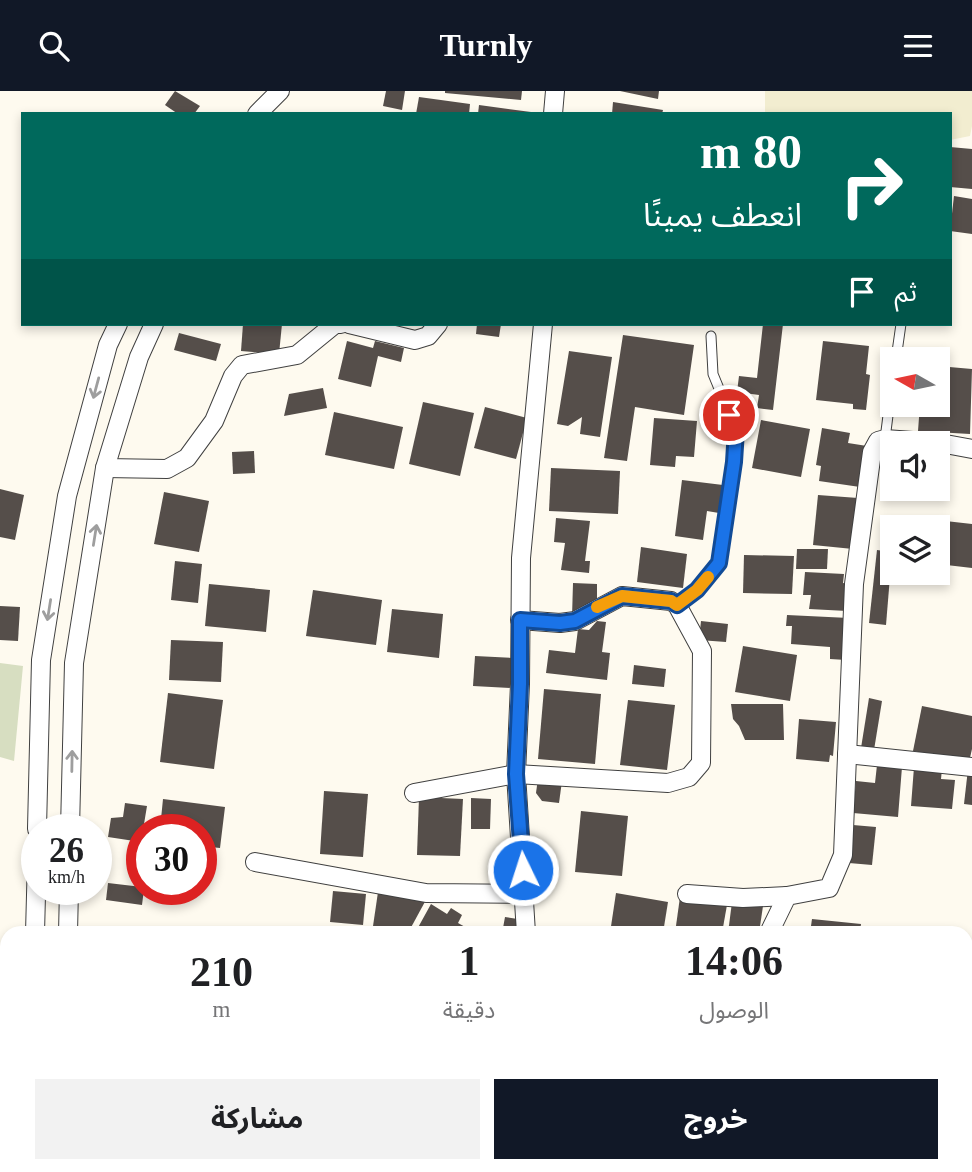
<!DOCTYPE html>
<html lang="ar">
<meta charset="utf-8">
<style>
body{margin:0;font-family:"Times New Roman","Noto Sans Arabic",serif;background:#f2f2f2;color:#202124;direction:rtl;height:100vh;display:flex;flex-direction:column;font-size:26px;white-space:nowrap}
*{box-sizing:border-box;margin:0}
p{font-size:23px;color:#757577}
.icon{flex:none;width:38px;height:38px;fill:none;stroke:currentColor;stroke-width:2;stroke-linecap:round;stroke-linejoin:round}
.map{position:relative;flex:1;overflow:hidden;direction:ltr}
.panel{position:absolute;left:0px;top:835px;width:973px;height:247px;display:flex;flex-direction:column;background:#fff;border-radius:21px 21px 0 0;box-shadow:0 4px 10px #0003;direction:rtl}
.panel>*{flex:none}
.banner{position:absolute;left:21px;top:21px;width:931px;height:214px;border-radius:0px;box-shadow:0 4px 10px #0003;direction:rtl;background:#00695c;color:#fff;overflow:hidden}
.needle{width:46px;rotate:279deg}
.tools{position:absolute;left:880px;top:256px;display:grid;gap:14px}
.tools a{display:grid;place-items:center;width:70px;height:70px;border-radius:0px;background:#fff;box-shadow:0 4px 10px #0003;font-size:35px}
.speed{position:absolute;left:21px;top:723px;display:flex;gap:14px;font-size:35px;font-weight:700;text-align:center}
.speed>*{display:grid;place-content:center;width:91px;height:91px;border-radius:50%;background:#fff;box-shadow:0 4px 10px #0003;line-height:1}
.speed small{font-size:18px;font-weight:400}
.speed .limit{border:10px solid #d22;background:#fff;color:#111}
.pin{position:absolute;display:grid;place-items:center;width:60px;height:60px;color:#fff;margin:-30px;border:4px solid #fff;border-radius:50%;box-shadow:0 2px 7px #0007}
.me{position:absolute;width:77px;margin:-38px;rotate:356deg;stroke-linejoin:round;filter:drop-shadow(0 0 5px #0008)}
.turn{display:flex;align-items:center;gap:24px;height:147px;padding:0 35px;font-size:32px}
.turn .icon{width:91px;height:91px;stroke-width:2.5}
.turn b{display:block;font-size:49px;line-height:60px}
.then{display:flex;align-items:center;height:66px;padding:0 35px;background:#0003;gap:14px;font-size:26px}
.eta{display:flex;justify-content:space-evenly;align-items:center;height:119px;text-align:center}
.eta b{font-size:42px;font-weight:700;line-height:49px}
.primary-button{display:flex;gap:14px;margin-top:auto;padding:14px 35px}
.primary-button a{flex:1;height:80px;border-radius:0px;background:#111827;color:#fff;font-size:28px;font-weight:700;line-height:80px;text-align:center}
.primary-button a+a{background:#f2f2f2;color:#202124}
header{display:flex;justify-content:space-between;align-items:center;height:91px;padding:0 35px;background:#111827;color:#fff;font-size:32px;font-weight:700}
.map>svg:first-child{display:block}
</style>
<header><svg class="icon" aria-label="menu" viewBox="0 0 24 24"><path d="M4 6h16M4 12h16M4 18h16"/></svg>Turnly<svg class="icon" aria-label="search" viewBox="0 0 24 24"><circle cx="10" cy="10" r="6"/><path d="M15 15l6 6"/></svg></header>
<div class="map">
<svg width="972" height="1081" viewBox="0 0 972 1081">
<rect width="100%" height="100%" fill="#fefaef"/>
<polygon fill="#f2edd0" points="765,0 972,0 972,35 970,45 950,49 950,23 765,23"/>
<polygon fill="#d7dec1" points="0,572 23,575 14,670 0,666"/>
<g fill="#554e4a">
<polygon points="175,0 200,15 194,23 178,23 165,14"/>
<polygon points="386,0 405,0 402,19 383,15"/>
<polygon points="445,0 522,0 521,9 445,2"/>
<polygon points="620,0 659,0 658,8"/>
<polygon points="419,6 470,13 469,23 416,23"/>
<polygon points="613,11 663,19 662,23 612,23"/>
<polygon points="479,14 531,21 531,23 478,23"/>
<polygon points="950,56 972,58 972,98 950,96"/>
<polygon points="954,105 972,108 972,143 950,140"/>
<polygon points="243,233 282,233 279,263 241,260"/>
<polygon points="477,233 501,233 499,246 476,243"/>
<polygon points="763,233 783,233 773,319 757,317 759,304 737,301 739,285 757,287"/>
<polygon points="179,242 221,253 216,270 174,259"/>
<polygon points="623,244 694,254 684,324 635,316 627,370 604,367"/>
<polygon points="347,250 373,257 375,250 404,257 401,271 378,265 371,296 338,288"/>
<polygon points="823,250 869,255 866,283 870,284 866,319 853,318 853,313 816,309"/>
<polygon points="569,260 612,266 600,346 580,343 582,326 568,335 557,333"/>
<polygon points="938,275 972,278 970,343 918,340 920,313 938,313"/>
<polygon points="323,297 327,317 284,325 289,303"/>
<polygon points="423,311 474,322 460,385 409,373"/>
<polygon points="485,316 527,327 516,368 474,357"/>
<polygon points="334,321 403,336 394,378 325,364"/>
<polygon points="654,327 697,330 694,366 676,365 675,376 650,374"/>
<polygon points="761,329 810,338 801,386 752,377"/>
<polygon points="822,337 850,342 848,352 867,355 860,396 819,390 821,375 816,374"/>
<polygon points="887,358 892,359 892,397 910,397 909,405 880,400"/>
<polygon points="254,360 255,382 233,383 232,361"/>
<polygon points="551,377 620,380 618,423 549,420"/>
<polygon points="682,389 723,394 719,422 707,420 703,449 675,445"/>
<polygon points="0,398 24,404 15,449 0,446"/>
<polygon points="164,401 209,410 199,461 154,453"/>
<polygon points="818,404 858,407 853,458 813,454"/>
<polygon points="556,427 590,430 585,470 590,470 589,482 561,479 565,452 554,451"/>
<polygon points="919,427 972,433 972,477 938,473 938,436 917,436"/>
<polygon points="641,456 687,463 683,497 637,491"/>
<polygon points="797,458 828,458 827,478 796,478"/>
<polygon points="877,459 892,461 886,534 869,532"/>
<polygon points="744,464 794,465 792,503 743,502"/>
<polygon points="175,470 202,473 198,512 171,509"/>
<polygon points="805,481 844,483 843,492 849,493 847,520 809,518 811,504 803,504"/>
<polygon points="573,492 597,493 597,508 584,520 572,526"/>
<polygon points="209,493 270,499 266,541 205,535"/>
<polygon points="313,499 382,509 376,554 306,545"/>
<polygon points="0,515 20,516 18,550 0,549"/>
<polygon points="392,518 443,523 439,567 387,561"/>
<polygon points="787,524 849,527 846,569 830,568 830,556 791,553 792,535 786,535"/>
<polygon points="597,530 606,531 602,561 610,562 607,589 546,582 549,559 575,562 578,538 589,539"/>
<polygon points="701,530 728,533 726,551 699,549"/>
<polygon points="171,549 223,551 221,591 169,589"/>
<polygon points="743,555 797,564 790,610 735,601"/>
<polygon points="475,565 514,567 512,597 473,595"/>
<polygon points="634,574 666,578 664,596 632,593"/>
<polygon points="544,598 601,603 595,673 538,668"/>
<polygon points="168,602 223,609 214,678 160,671"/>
<polygon points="869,607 882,610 874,659 861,657"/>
<polygon points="628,609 675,614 667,679 620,674"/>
<polygon points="731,613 783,613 784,649 745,649 739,635 733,628"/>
<polygon points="922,615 972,625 972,658 969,671 913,660"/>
<polygon points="799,628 836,631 833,665 830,664 829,671 796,668"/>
<polygon points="877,674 902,676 898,726 853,722 856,690 875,692"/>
<polygon points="914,676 942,678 941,688 955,689 952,718 911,715"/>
<polygon points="968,678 972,678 972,714 964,713"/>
<polygon points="538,687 562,690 559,712 542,710 536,702"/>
<polygon points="324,700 368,703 363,766 320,763"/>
<polygon points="419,706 463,708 460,765 417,764"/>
<polygon points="471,707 491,708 490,738 471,738"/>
<polygon points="163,708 225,716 220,757 201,755 201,738 160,738"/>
<polygon points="125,712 147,715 141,751 108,746 111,727 123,726"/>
<polygon points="581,720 628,725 622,785 575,781"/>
<polygon points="853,734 876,736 872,774 849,772"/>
<polygon points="108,792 142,796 144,798 142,814 106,809"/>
<polygon points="333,800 366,803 363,834 330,831"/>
<polygon points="378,801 427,807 408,842 372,842"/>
<polygon points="616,802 668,811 663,842 610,842"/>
<polygon points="680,806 727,814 722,842 675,842"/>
<polygon points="732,811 763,815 759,842 728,842"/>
<polygon points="431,813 447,823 451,817 462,824 458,832 476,842 415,842"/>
<polygon points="505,826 524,829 522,842 487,842 488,835 503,837"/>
<polygon points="812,828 861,833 860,842 810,842"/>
<polygon points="0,858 7,859 7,905 0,905"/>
<polygon points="77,1074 149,1074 148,1081 106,1081"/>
<polygon points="440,1074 478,1074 477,1081 439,1081"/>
<polygon points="579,1074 615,1074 614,1081 578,1081"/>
<polygon points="739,1074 772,1074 771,1081 738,1081"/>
<polygon points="908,1074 950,1074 949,1081 907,1081"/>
</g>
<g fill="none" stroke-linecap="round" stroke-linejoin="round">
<defs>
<g id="service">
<polyline points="896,268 901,233"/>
<polyline points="885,348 892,293"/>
<polyline points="677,514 697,499 719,472 734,371 736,339 713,283 711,245"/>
<polyline points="886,1081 886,1080"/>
</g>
<g id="minor">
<polyline points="257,23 280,0"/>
<polyline points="553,23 555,0"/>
<polyline points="349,233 415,249 428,245 438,233"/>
<polyline points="105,377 167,378 187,367 214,330 233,285 242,274 297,264 335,233 341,233"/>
<polyline points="847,663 972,676"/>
<polyline points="414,702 516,683 668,692 689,686 701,672 702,560 677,514 671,510 622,505 575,530 560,532 520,529"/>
<polyline points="37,738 41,569 67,405 108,254 118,233"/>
<polyline points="70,738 74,572 105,377 139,266 154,233"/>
<polyline points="255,771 426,802 524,803"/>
<polyline points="687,803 743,807 787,805"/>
<polyline points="35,842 37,766"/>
<polyline points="68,842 69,798"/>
<polyline points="526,842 516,683 520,593 521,467 543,233"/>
<polyline points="769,842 787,805 829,797 843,764 854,493 872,361 878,350 885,348 940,352 972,358"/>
<polyline points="966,959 972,960"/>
<polyline points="28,1081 28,1074"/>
<polyline points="61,1081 61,1074"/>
<polyline points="158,1081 159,1074"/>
<polyline points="511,1081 512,1074"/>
</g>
</defs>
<use href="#service" stroke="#404040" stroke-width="11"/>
<use href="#minor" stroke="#404040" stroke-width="20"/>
<use href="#service" stroke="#fff" stroke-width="9"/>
<use href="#minor" stroke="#fff" stroke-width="18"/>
</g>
<defs><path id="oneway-shaft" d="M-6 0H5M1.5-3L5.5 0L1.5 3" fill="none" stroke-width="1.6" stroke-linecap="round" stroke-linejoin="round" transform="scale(1.75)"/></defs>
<g stroke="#9e9e9e">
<use href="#oneway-shaft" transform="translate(96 297) rotate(105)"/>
<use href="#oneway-shaft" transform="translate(95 444) rotate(-81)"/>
<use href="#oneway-shaft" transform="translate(49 519) rotate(99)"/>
<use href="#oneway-shaft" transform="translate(72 670) rotate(-89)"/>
</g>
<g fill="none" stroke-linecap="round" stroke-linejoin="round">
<defs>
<polyline id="route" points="523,779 516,683 520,593 520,529 560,532 575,530 622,505 671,510 677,514 697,499 719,472 734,371 736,339 729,324"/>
</defs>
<use href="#route" stroke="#114b97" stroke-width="18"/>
<use href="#route" stroke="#1a73e8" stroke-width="12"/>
<polyline stroke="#f59e0b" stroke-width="12" points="597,516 622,505 671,510 677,514 697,499 708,486"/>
</g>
</svg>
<div class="tools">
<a><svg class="needle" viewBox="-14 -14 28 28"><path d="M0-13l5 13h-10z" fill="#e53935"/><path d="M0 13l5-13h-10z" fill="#757577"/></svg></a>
<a><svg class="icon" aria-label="sound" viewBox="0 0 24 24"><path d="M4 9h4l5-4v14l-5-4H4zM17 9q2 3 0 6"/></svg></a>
<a><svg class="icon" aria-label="layers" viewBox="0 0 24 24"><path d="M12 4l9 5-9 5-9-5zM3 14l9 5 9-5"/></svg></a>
</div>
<div class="speed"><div>26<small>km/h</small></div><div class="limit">30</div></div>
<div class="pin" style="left:729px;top:324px;background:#d93025"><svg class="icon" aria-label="arrive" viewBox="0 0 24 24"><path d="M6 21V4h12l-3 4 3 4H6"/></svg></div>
<svg class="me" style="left:523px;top:779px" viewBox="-20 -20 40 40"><circle r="17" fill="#1a73e8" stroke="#fff" stroke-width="3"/><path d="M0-11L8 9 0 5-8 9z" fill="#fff"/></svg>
<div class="banner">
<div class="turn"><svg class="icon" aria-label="right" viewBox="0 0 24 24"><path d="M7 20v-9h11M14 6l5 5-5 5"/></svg><div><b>80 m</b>انعطف يمينًا</div></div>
<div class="then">ثم<svg class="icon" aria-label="arrive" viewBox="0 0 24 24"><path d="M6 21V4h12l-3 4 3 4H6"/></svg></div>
</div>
<section class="panel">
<div class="eta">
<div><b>14:06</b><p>الوصول</p></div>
<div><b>1</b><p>دقيقة</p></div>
<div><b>210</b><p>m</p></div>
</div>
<div class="primary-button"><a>خروج</a><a>مشاركة</a></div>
</section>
</div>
